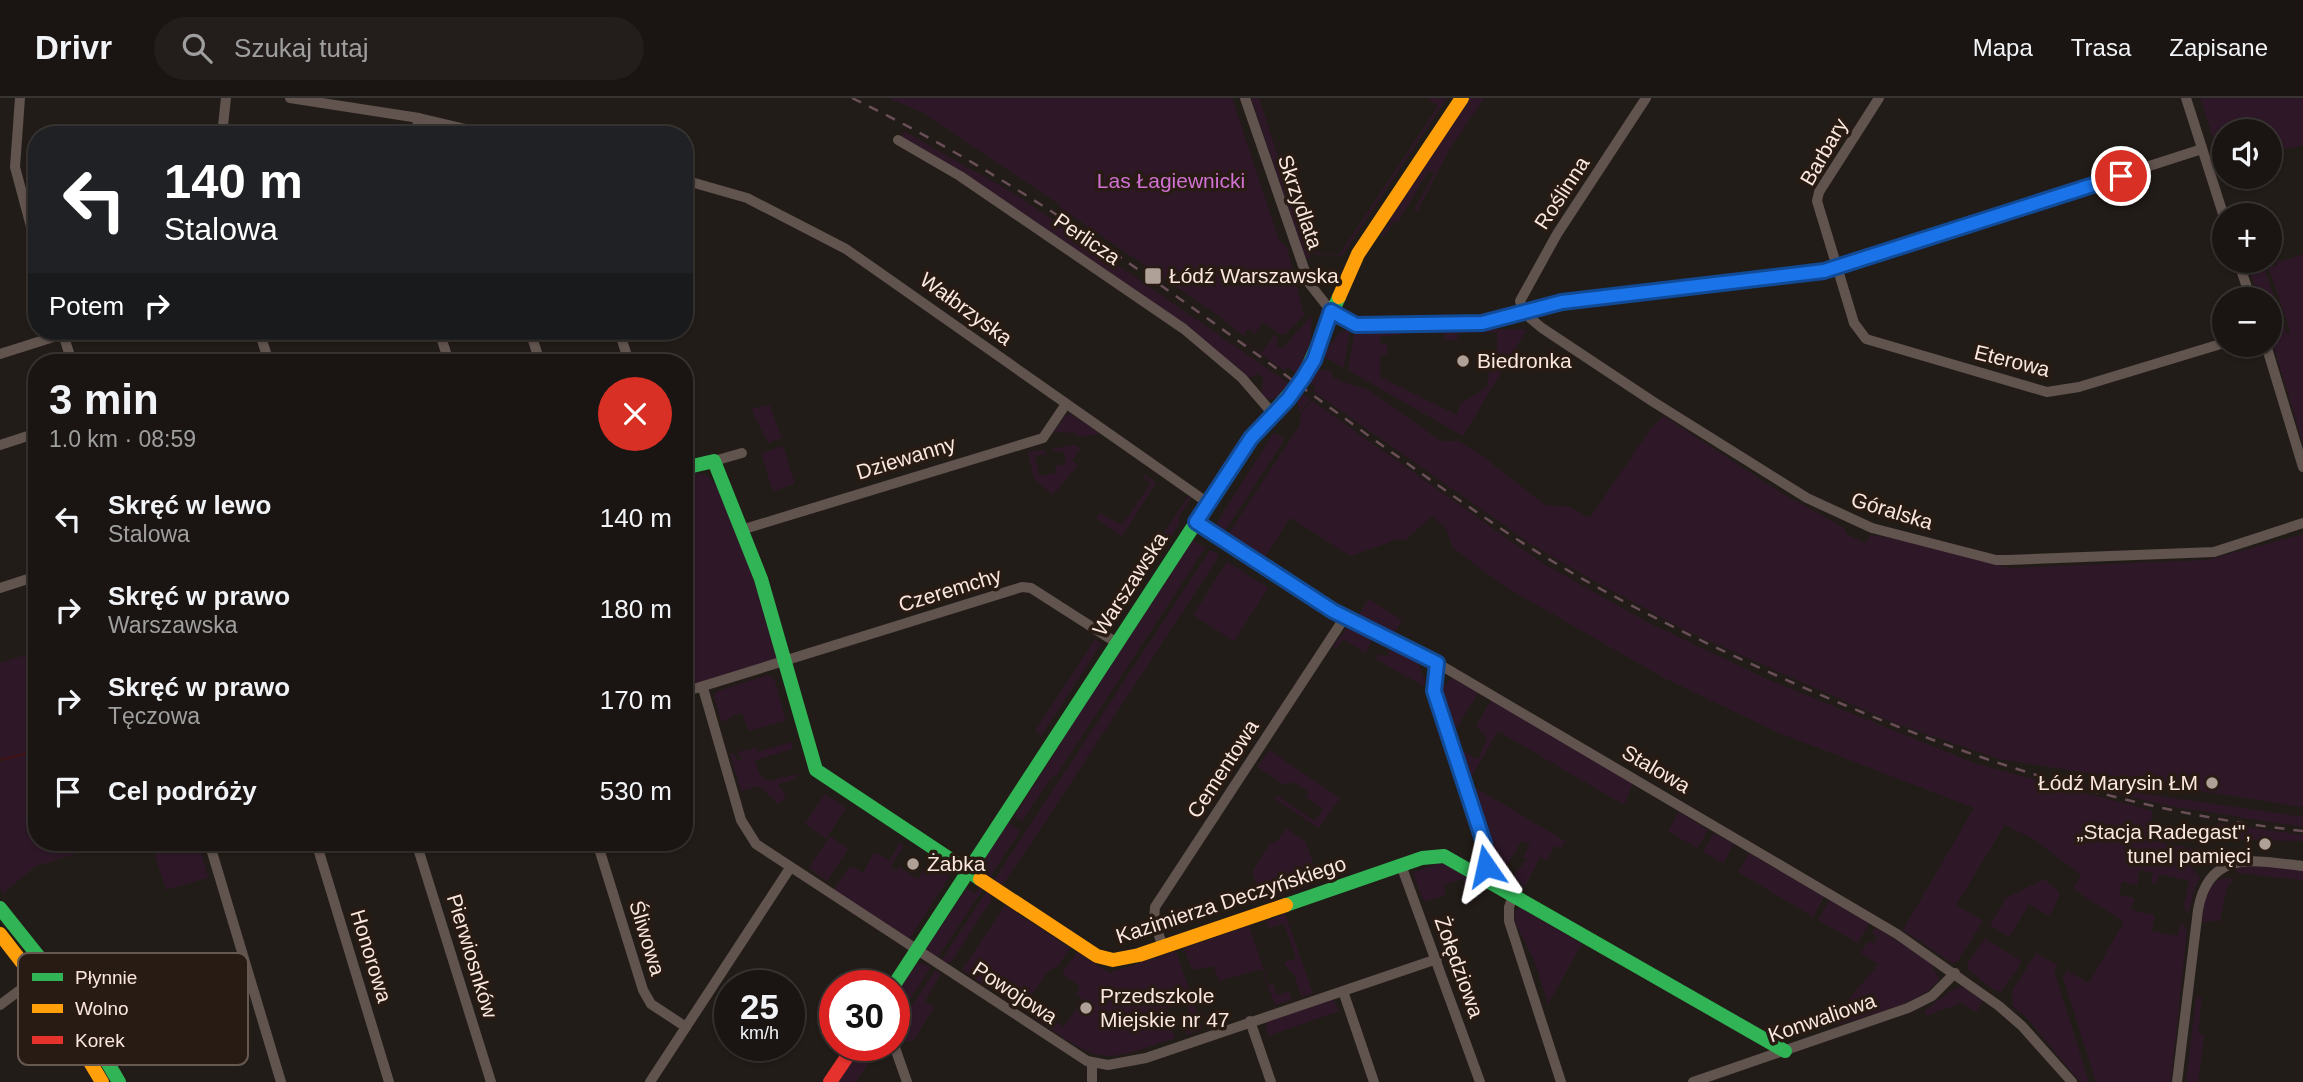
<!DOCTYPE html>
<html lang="pl">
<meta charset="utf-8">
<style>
body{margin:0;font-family:Helvetica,sans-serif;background:#231e1b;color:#f1f3f6;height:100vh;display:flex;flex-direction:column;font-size:26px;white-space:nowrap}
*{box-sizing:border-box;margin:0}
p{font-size:23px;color:#9f9f9f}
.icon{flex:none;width:38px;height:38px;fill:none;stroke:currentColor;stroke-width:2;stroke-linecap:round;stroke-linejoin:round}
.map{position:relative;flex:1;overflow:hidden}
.details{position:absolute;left:28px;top:256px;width:665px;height:497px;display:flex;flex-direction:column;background:#1a1512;border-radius:28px;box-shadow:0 2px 5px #0004,0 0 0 2px #383432}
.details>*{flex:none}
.hud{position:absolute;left:28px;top:28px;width:665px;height:214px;border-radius:28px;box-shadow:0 2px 5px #0004,0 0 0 2px #383432;background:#202124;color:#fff;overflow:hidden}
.fabs{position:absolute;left:2212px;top:21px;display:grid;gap:14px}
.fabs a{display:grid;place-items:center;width:70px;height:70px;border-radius:50%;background:#1a1512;box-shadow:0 2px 5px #0004,0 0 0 2px #383432;font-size:35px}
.speed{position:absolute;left:714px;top:872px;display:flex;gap:14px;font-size:35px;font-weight:700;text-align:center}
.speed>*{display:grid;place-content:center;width:91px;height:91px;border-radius:50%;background:#1a1512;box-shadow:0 2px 5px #0004,0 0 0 2px #383432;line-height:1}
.speed small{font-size:18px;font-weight:400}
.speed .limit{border:10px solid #d22;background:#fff;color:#111}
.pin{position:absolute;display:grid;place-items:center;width:60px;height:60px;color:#fff;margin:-30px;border:4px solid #fff;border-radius:50%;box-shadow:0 2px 7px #0007}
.me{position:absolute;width:77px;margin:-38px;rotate:349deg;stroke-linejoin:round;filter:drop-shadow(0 0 5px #0008)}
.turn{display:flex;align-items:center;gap:24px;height:147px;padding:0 21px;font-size:32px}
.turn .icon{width:91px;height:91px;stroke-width:2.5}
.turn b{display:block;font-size:49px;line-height:60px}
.then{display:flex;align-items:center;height:66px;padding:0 21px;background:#0003;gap:14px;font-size:26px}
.round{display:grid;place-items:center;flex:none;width:74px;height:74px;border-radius:37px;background:#231e1b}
.head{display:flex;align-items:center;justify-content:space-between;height:119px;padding:0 21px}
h1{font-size:42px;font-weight:700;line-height:52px}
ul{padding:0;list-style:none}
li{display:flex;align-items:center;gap:21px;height:91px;padding:0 21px}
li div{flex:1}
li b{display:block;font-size:26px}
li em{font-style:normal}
header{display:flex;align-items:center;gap:42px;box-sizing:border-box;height:98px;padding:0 35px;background:#1a1512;border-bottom:2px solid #383432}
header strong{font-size:33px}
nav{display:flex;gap:38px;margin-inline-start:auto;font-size:24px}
.search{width:490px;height:63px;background:#231e1b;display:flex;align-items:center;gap:18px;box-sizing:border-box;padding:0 24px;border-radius:38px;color:#9f9f9f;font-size:26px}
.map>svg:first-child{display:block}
</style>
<header>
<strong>Drivr</strong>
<div class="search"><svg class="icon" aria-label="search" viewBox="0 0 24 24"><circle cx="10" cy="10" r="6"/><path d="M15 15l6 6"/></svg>Szukaj tutaj</div>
<nav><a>Mapa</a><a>Trasa</a><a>Zapisane</a></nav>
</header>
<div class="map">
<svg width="2303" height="984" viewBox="0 0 2303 984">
<rect width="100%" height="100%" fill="#221c18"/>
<g fill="#2e1828">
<polygon points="888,0 1232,0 1279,142 1287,150 1304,217 1285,236 1280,236 1263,224 1255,235 1248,231 1243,238 1219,218 1059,109 1060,107 922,14"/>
<polygon points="1251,0 1259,0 1311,159 1306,161"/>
<polygon points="1263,0 1315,154 1339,157 1438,8 1427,0 1447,0 1342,158 1314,156"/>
<polygon points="1469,0 1484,0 1449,52 1417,114 1414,112 1434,75 1429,72 1398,124 1394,123 1383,139 1381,137 1392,121 1390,119"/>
<polygon points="2200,0 2303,0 2303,47 2270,55 2270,33 2224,33 2224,59 2216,49"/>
<path d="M904,33L1018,98L1291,287L1296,275L1287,269L1285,273L1244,244L1262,255L1274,237L1278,240L1276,248L1282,251L1311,218C1315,243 1298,315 1261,299L1263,279L1257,276L1248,281L1182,225L1117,180L901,40Z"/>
<polygon points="2303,156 2303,346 2270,236 2270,201 2259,201 2248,168 2262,164 2287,236 2291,235 2266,163 2270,161 2273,169 2279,166 2275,164 2272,157 2280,164"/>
<polygon points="1483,229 1483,232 1526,231 1525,234 1463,338 1348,272 1355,231 1406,231 1411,235 1380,239 1380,246 1387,246 1387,257 1380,257 1380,279 1457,317 1460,306 1487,289 1489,274 1496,273 1497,234 1458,235 1457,242 1444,242 1444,235 1423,235 1430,230"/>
<polygon points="1350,231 1344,270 1323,258 1339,235"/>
<polygon points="1319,272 1331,272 1332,278 1340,283 1368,292 1441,343 1459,343 1481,357 1545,407 1570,409 1590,420 1651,330 1664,318 1778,393 1844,430 1846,436 1865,445 1871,437 1914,443 2010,470 2208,462 2303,436 2303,709 1999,661 1892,624 1687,533 1594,483 1531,446 1314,294 1316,289 1308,284 1300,294 1311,302 1300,314 1296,300 1311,277"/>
<polygon points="1312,303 1542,465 1645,523 1769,582 1977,666 2153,713 2148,742 2195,751 2191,770 2200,779 2193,795 2189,816 2184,809 2189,783 2159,776 2157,786 2151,786 2153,775 2140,772 2137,787 2122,784 2119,797 2134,800 2131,812 2155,817 2152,833 2177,838 2181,824 2187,832 2171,984 2096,984 2063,880 2067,873 2089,885 2124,824 2073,791 2081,777 2032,740 2005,727 1956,807 1983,823 1957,864 1952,865 1903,832 1974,710 1777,634 1662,579 1501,486 1452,449 1446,430 1432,418 1404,443 1398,441 1351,458 1290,420 1264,461 1227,438 1300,327 1301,315"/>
<polygon points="769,306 782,340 768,345 751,311"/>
<polygon points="1071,316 1099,335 1098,336 1079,339 1077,335 1054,334 1065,318"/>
<polygon points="1274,334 1285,341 1223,436 1215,428"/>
<polygon points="1075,347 1080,351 1072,362 1078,367 1053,397 1034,381 1028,354 1045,352 1046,356 1035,358 1039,378 1056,375 1055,368 1066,366 1064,353 1053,354 1052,351"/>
<polygon points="783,348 795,386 773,393 761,355"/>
<polygon points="696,375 706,377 718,388 743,449 778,556 776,562 684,589 684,376"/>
<polygon points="1146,377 1156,385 1122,438 1096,421 1100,415 1122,427 1151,385 1143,380"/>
<polygon points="1188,398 1191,400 1179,418 1179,426 1140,486 1133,482"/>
<polygon points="1191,441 1205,450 1056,678 1053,677 1022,723 1014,718 1061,645 1058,643"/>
<polygon points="1210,452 1219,458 1034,741 1003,786 992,785"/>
<polygon points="1227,464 1268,490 1234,543 1193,517"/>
<polygon points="1368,501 1402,522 1393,537 1358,519"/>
<polygon points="1348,529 1373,539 1366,555 1343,541 1336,550 1333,548"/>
<polygon points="1095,541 1101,546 1041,638 1035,633"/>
<polygon points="1386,544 1415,560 1426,583 1423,588 1376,561 1379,556 1387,559 1390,552 1384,548"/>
<polygon points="37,553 37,744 130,744 107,751 105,747 36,768 3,795 0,791 0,664 5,663 0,660 0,565"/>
<polygon points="768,577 774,580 786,623 748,633 742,614 721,624 714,598 717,593"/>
<polygon points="1452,580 1478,595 1454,634 1460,638 1454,642 1440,591"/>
<polygon points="1491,602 1633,685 1624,707 1498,633 1468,685 1565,743 1561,750 1555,748 1547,763 1540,759 1525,789 1511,781 1527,761 1523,759 1530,747 1522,742 1506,769 1513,774 1508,782 1496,775 1495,761 1459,656 1465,654 1478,661 1487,640 1476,628"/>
<polygon points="792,644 793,651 755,662 759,676 768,683 798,676 795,681 778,686 786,697 779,706 759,688 741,693 730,656 734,655 737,663 741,662 738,654 756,649 758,654"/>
<polygon points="1269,652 1340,700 1319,730 1273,700 1278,698 1315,723 1323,711 1306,699 1308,694 1295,685 1283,686 1257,669"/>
<polygon points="2070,685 2303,719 2303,729 2170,708"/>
<polygon points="825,696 846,710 826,741 805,726"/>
<polygon points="1679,714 1708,732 1697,750 1668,733"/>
<polygon points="1006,723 1020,733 988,782 985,781 990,773 982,768 979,772 979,766"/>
<polygon points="2217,725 2303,737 2303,743 2213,741"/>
<polygon points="1286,730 1305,743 1320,784 1263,804 1252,774 1271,743 1276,745"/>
<polygon points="1714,735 1734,746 1723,765 1703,754"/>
<polygon points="830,738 848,751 827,783 809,770"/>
<polygon points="151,744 198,744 208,780 166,792"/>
<polygon points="899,745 904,748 890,769 897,773 900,769 918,781 930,762 951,776 908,843 833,792 850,768 863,775 874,754 890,763"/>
<polygon points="1749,755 1824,799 1813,819 1738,774"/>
<polygon points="1442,764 1488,790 1476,793 1474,786 1465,788 1462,781 1443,788 1446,797 1424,804 1413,775"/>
<polygon points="2237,767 2303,771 2303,782 2238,775 2232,769"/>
<path d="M2224,780L2234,781L2227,789L2220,823L2202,824C2205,806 2205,786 2224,780Z"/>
<polygon points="2044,781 2059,794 2058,801 2049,818 2029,806 2009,839 1990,827 2006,800"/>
<polygon points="970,786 967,790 975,795 980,789 983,791 936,862 926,850"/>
<polygon points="987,793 992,801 951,864 940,864"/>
<polygon points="1830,801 1869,825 1858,845 1818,822"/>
<polygon points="1005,807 1070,850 1057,869 1048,873 1028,902 1026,915 962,872"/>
<polygon points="1520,809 1582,846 1548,906 1534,862 1515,824 1515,813"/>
<polygon points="1285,816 1313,895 1302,899 1293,874 1288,872 1284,865 1296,860 1284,825 1269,830 1266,823"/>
<polygon points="1249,828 1269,887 1273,886 1277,897 1289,893 1292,902 1275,907 1262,871 1220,883 1213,868 1192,872 1184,850"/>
<path d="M1875,829L1930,864L1939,881C1924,905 1865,918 1838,927L1833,913L1849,907L1848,903C1857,888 1869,881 1878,866L1861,855L1868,843L1874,846L1877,839L1872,835Z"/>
<polygon points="1985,841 2020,862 2021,865 2001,894 1992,891 1968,871 1968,865"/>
<path d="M1176,853L1202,931L1187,937L1181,919L1190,916L1185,901L1176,904L1177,908L1166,910L1175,940C1097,967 1103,966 1034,920L1036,917L1053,928L1056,924L1064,929L1083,902L1076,896L1080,888L1062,876L1077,854L1109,875Z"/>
<polygon points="2036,855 2058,867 2054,873 2089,984 2080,984 2026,919 2013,909 2012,893"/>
<path d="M920,865L931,869L894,925C894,904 897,875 920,865Z"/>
<polygon points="935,872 941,876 925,903 934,909 914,942 906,944 899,927"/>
<polygon points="1964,889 1983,903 1976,914 1961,905 1926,918 1924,913 1954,891"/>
<polygon points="2196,899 2202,900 2198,935 2204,937 2198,984 2186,984"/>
<polygon points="1333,901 1339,913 1268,938 1266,924"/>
<polygon points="862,947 880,947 856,984 837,984"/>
</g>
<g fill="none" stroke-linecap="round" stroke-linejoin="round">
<polyline stroke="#3e1318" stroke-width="2.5" points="0,662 37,653"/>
<g stroke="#61534e" stroke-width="10">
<polyline points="20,0 15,69 37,151"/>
<polyline points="290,0 419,20 491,37"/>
<polyline points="1245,0 1309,185 1331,213 1356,227 1487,224 1562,204 1824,173 2202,51"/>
<polyline points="1646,0 1557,136 1520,203 1523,214 1542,230 1652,303 1807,400 1872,430 1996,462 2008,462 2214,454 2303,425"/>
<polyline points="1879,0 1819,94 1817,103 1854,225 1866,241 2047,294 2079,289 2224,245"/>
<polyline points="2186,0 2224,119"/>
<polyline points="222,37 226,0"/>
<polyline points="415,37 419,20"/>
<polyline points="898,42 960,78 1184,231 1242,280 1273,316"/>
<polyline points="684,82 747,100 846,151 1208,405"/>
<polyline points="2238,163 2251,201"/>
<polyline points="62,233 72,264"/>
<polyline points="259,233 269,264"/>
<polyline points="439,233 449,264"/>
<polyline points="530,233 540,264"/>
<polyline points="619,233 629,264"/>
<polyline points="2266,247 2303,369"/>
<polyline points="0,256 63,236"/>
<polyline points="0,347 37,335"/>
<polyline points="714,363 742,355"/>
<polyline points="1196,424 1333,513 1437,565 1897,836 1999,908 2022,928 2072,984"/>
<polyline points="741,432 1043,340 1066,306"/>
<polyline points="0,490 37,478"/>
<polyline points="1437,565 1434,584 1436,599 1486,751 1487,763 1482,777"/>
<polyline points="703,590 741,722 756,746 1087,963 1108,967 1146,960 1437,861"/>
<polyline points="684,594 1022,489 1031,490 1117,545"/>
<polyline points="209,744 281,984"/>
<polyline points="316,744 389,984"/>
<polyline points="416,744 491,984"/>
<polyline points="597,744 643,892 651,906 686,929"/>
<polyline points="1401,767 1480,984"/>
<polyline points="1514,796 1509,809 1509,823 1561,984"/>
<polyline points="1163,849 1154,823 1155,809 1345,519"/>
<polyline points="1343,893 1374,984"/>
<polyline points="0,907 20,892"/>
<polyline points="1250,923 1271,984"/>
<polyline points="894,947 907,984"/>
<polyline points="1092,965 1092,984"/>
<polyline points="650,984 790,770"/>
<polyline points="1693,984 1908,910 1932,898 1955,875"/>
<path d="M2177,984L2198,812C2209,750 2256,763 2303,768"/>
</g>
<g stroke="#30b455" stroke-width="14">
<polyline points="684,370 714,363 761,481 816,672 980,781"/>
<polyline points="1286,807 1422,760 1444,758 1785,953"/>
<polyline points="0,810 63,889 119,984"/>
<polyline points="894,887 1251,340 1303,280 1339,199"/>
</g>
<g stroke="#ff9f0a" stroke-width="14">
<polyline points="1339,199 1358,156 1462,0"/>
<polyline points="980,781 1097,858 1113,862 1139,857 1286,807"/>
<polyline points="0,836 59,912 102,984"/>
</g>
<polyline stroke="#e5322d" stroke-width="14" points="830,984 855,947"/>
<path stroke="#6a4f58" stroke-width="2.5" stroke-dasharray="10 9" stroke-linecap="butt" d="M852,0C1090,115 1293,292 1512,438C1598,494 1689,538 1782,580C1950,655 2120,713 2303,733"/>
</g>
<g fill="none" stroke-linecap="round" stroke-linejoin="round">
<defs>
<polyline id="route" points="1486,768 1484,745 1434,593 1437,565 1333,513 1196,424 1251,340 1288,301 1303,280 1314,262 1331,213 1356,227 1482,225 1562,204 1824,173 2121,78"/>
</defs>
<use href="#route" stroke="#114b97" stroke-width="18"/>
<use href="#route" stroke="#1a73e8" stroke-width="12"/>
</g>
<g fill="#afa098" stroke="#271b13" stroke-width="2.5">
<rect x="1144" y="169" width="18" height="18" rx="3.5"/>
<circle cx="1463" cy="263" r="7"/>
<circle cx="2212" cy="685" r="7"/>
<circle cx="2265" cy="746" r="7"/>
<circle cx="913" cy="766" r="7"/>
<circle cx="1086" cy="910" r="7"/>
</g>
<g text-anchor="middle" stroke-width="7" stroke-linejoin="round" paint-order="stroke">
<g font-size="21" fill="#fbe7dd" stroke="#271b13">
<text transform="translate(1824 54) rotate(-60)" y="7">Barbary</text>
<text transform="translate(1562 95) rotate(-57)" y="7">Roślinna</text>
<text transform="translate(1300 104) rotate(71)" y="7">Skrzydlata</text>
<text transform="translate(1087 141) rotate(34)" y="7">Perlicza</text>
<text transform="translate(966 211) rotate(36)" y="7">Wałbrzyska</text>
<text transform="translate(2012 263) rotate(14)" y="7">Eterowa</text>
<text transform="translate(906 360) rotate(-17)" y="7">Dziewanny</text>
<text transform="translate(1892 413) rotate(17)" y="7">Góralska</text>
<text transform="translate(1130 486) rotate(-57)" y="7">Warszawska</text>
<text transform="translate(950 492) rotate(-17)" y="7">Czeremchy</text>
<text transform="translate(1223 671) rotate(-57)" y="7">Cementowa</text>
<text transform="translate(1656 671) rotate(30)" y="7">Stalowa</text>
<text transform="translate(1231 802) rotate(-18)" y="7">Kazimierza Deczyńskiego</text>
<text transform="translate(647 840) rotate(73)" y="7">Śliwowa</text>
<text transform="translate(371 858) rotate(73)" y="7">Honorowa</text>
<text transform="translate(472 858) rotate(73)" y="7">Pierwiosnków</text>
<text transform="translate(1459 869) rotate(70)" y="7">Żołędziowa</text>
<text transform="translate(1015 895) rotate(33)" y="7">Powojowa</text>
<text transform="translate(1822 920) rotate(-19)" y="7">Konwaliowa</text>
</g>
<g font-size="21" fill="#d171d3" stroke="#271b13">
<text x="1171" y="90">Las Łagiewnicki</text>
</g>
<g font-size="21" fill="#fbe7dd" stroke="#271b13" text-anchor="start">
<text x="1169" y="185">Łódź Warszawska</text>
<text x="1477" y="270">Biedronka</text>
<text x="2198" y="692" text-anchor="end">Łódź Marysin ŁM</text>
<text x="2251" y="741" text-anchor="end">„Stacja Radegast",<tspan x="2251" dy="24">tunel pamięci</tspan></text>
<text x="927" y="773">Żabka</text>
<text x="1100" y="905">Przedszkole<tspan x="1100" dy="24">Miejskie nr 47</tspan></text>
</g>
</g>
<rect x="18" y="855" width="230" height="112" rx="10" fill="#271b13" stroke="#675850" stroke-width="2"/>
<rect x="32" y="875" width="31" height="8" fill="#30b455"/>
<rect x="32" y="906" width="31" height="9" fill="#ff9f0a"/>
<rect x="32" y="938" width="31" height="8" fill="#e5322d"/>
<g font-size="19" fill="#fbe7dd">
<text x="75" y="886">Płynnie</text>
<text x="75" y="917">Wolno</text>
<text x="75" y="949">Korek</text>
</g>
</svg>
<div class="fabs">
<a><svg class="icon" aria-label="sound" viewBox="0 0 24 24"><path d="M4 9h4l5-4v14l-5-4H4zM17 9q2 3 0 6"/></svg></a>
<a>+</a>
<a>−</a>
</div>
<div class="speed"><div>25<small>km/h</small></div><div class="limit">30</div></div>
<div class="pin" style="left:2121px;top:78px;background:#d93025"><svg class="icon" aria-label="arrive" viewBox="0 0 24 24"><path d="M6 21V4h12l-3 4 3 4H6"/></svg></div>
<svg class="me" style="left:1486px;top:768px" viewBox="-20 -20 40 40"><path d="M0-17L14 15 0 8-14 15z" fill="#1a73e8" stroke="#fff" stroke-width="4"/></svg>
<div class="hud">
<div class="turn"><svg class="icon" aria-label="left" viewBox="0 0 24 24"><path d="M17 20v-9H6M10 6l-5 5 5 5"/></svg><div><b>140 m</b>Stalowa</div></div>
<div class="then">Potem<svg class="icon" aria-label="right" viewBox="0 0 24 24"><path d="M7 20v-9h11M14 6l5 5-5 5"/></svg></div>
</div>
<section class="details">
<div class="head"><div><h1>3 min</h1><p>1.0 km · 08:59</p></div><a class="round" style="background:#d93025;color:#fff"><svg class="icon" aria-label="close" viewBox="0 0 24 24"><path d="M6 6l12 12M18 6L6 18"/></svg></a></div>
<ul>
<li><svg class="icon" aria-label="left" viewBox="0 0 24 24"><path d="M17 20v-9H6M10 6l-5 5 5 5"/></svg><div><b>Skręć w lewo</b><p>Stalowa</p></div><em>140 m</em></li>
<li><svg class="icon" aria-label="right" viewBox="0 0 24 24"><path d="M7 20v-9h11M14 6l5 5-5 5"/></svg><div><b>Skręć w prawo</b><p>Warszawska</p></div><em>180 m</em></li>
<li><svg class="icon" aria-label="right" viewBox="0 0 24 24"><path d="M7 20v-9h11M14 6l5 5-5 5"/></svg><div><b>Skręć w prawo</b><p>Tęczowa</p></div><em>170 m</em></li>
<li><svg class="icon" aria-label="arrive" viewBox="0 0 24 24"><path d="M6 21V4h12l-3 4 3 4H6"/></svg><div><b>Cel podróży</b></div><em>530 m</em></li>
</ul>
</section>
</div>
